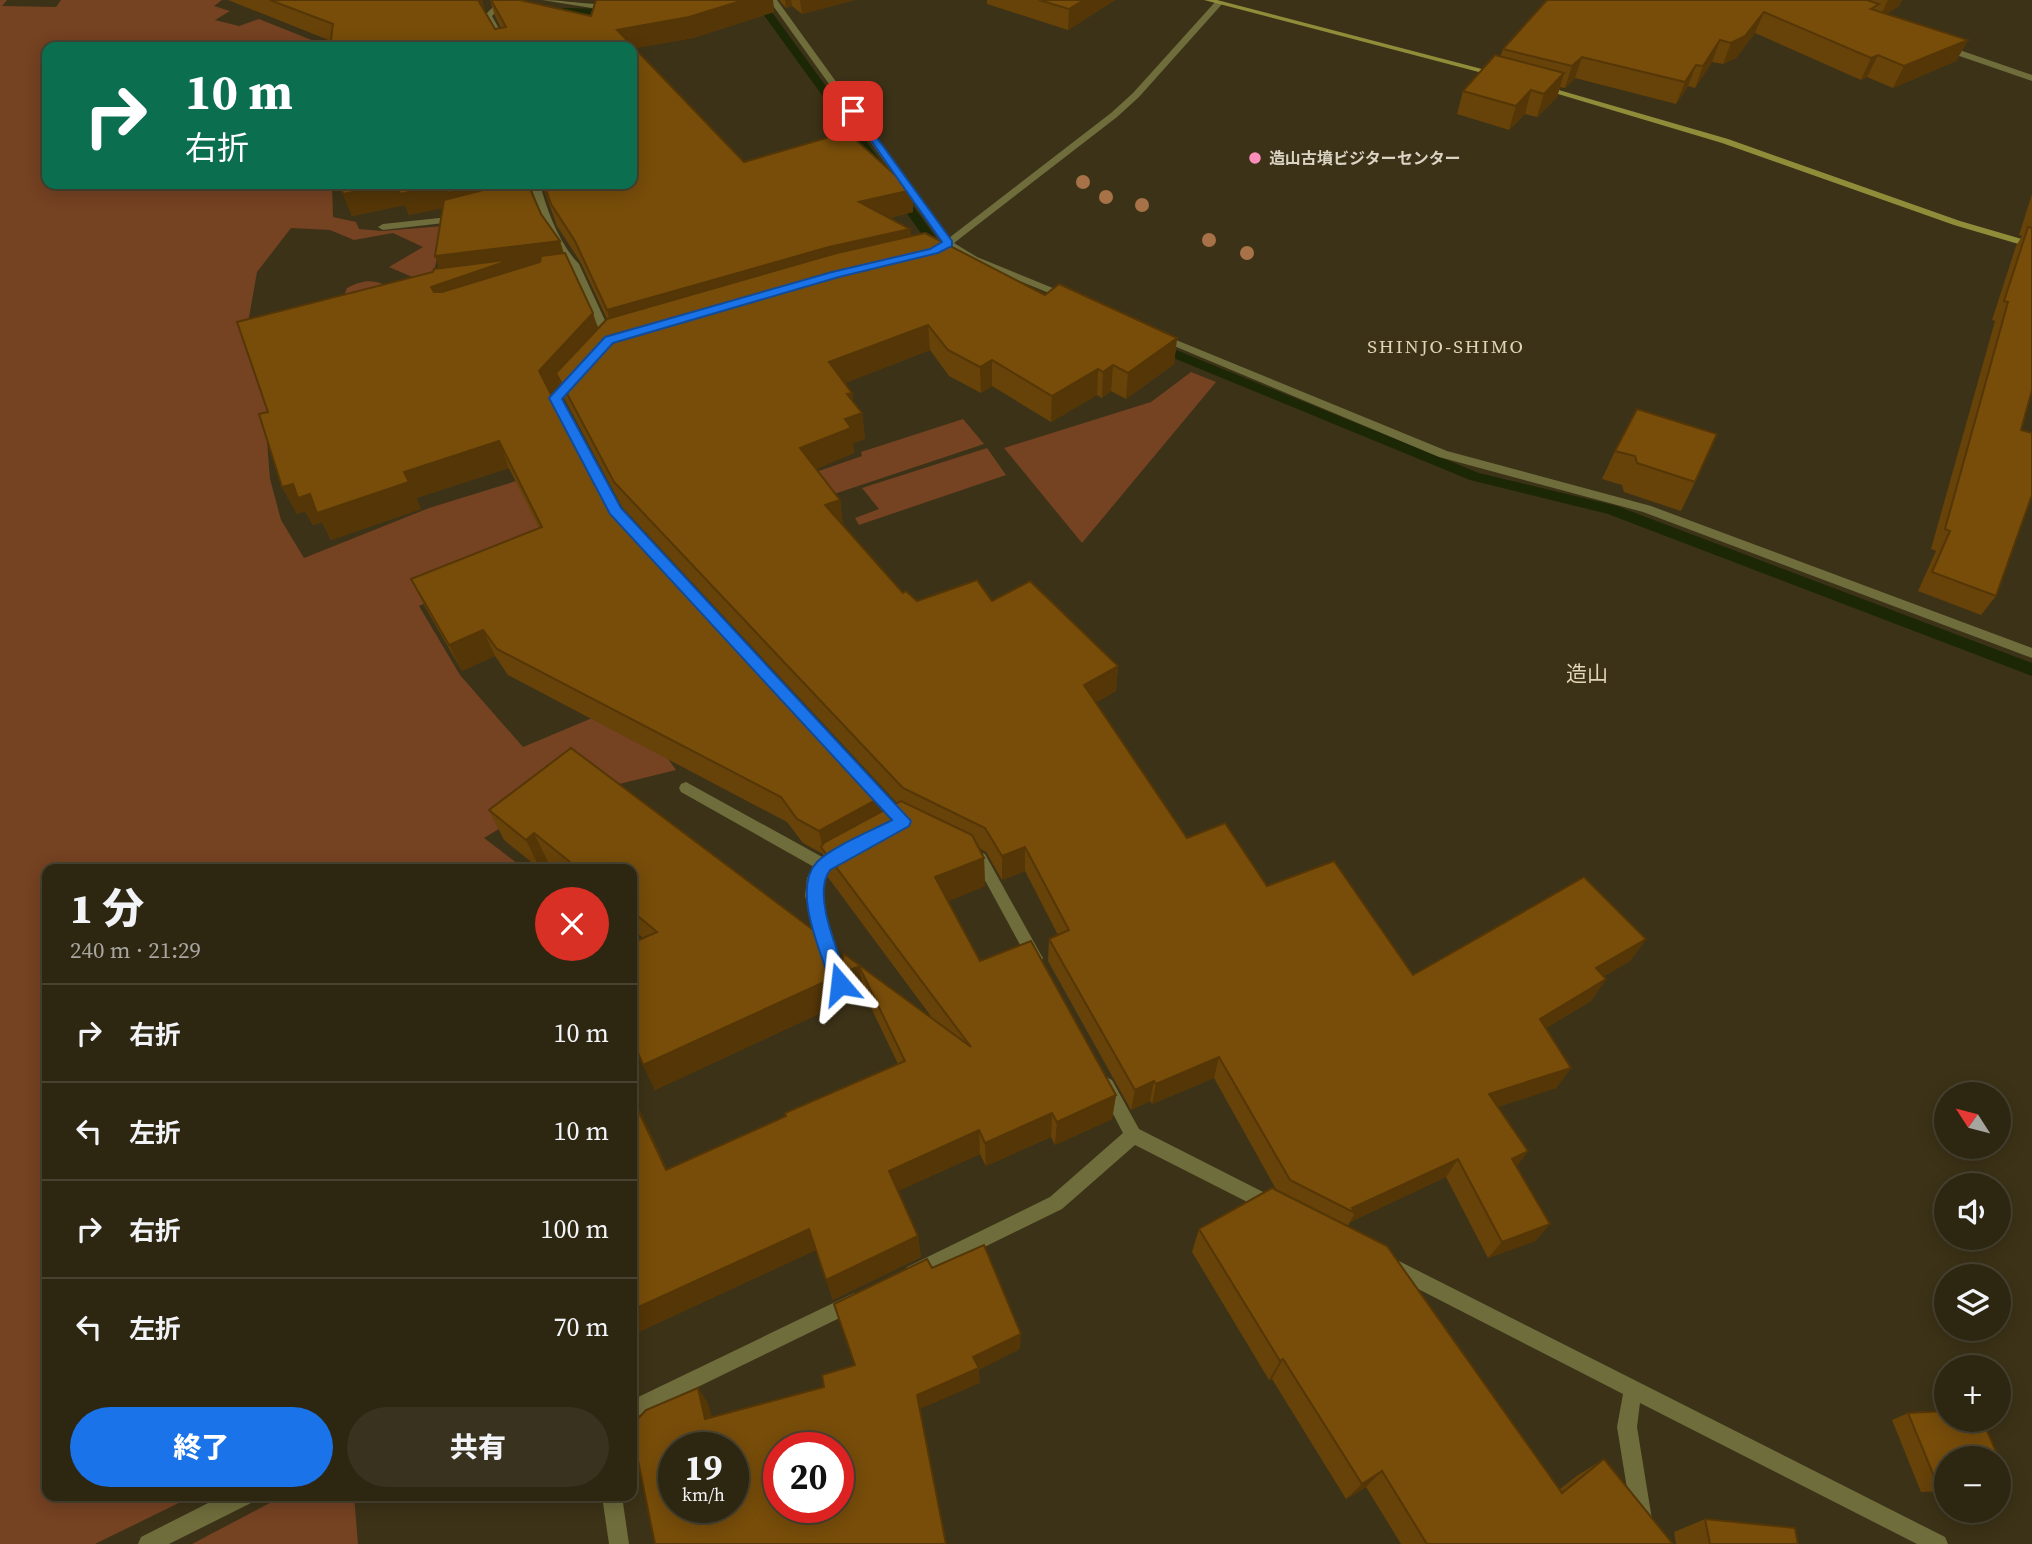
<!DOCTYPE html>
<html lang="ja">
<meta charset="utf-8">
<style>
body{margin:0;font-family:"Source Serif 4","Noto Sans JP",serif;background:#39321f;color:#f1f3f6;height:100vh;display:flex;flex-direction:column;font-size:26px;white-space:nowrap}
*{box-sizing:border-box;margin:0}
p{font-size:23px;color:#a7a59f}
.icon{flex:none;width:38px;height:38px;fill:none;stroke:currentColor;stroke-width:2;stroke-linecap:round;stroke-linejoin:round}
.map{position:relative;flex:1;overflow:hidden}
.sheet{position:absolute;left:42px;top:864px;width:595px;height:637px;display:flex;flex-direction:column;background:#2d2611;border-radius:14px;box-shadow:0 4px 18px #0003,0 0 0 2px #484331}
.sheet>*{flex:none}
.guide{position:absolute;left:42px;top:42px;width:595px;height:147px;border-radius:14px;box-shadow:0 4px 18px #0003,0 0 0 2px #484331;background:#0b6e4f;color:#fff;overflow:hidden}
.needle{width:46px;rotate:306deg}
.tools{position:absolute;left:1934px;top:1082px;display:grid;gap:14px}
.tools a{display:grid;place-items:center;width:77px;height:77px;border-radius:50%;background:#2d2611;box-shadow:0 4px 18px #0003,0 0 0 2px #484331;font-size:35px}
.speed{position:absolute;left:658px;top:1432px;display:flex;gap:14px;font-size:35px;font-weight:700;text-align:center}
.speed>*{display:grid;place-content:center;width:91px;height:91px;border-radius:50%;background:#2d2611;box-shadow:0 4px 18px #0003,0 0 0 2px #484331;line-height:1}
.speed small{font-size:18px;font-weight:400}
.speed .limit{border:10px solid #d22;background:#fff;color:#111}
.pin{position:absolute;display:grid;place-items:center;width:60px;height:60px;color:#fff;margin:-30px;border-radius:14px;box-shadow:0 4px 10px #0006}
.me{position:absolute;width:77px;margin:-38px;rotate:343deg;stroke-linejoin:round;filter:drop-shadow(0 0 5px #0008)}
.turn{display:flex;align-items:center;gap:24px;height:147px;padding:0 28px;font-size:32px}
.turn .icon{width:91px;height:91px;stroke-width:2.5}
.turn b{display:block;font-size:49px;line-height:60px}
.round{display:grid;place-items:center;flex:none;width:74px;height:74px;border-radius:37px;background:#39321f}
.head{display:flex;align-items:center;justify-content:space-between;height:119px;padding:0 28px}
h1{font-size:42px;font-weight:800;line-height:52px}
.action{display:flex;gap:14px;margin-top:auto;padding:14px 28px}
.action a{flex:1;height:80px;border-radius:42px;background:#1a73e8;color:#fff;font-size:28px;font-weight:800;line-height:80px;text-align:center}
.action a+a{background:#39321f;color:#f1f3f6}
ul{padding:0;list-style:none}
li{display:flex;align-items:center;gap:21px;height:98px;padding:0 28px;border-top:2px solid #484331}
li div{flex:1}
li b{display:block;font-size:26px}
li em{font-style:normal}
.map>svg:first-child{display:block}
</style>
<div class="map">
<svg width="2032" height="1544" viewBox="0 0 2032 1544">
<rect width="100%" height="100%" fill="#3c3217"/>
<g fill="#754222">
<path d="M0,0H7L2,6L56,7L61,0H222L214,6L230,11L215,20L239,26L259,19L329,47H47V184H332L333,217L356,222L359,229L382,231L444,226L431,285L389,267L423,247L393,233L354,240L330,230L291,228L257,272L246,334L340,307L347,288C368,277 378,280 397,292L246,348L259,388L274,385L278,436L267,441L270,479L281,520L304,558L429,508L568,465L599,520L419,606L460,675L523,747L628,703L676,770L542,803L484,838L526,870H47V1496H193L95,1544H0Z"/>
<polygon points="1191,372 1216,382 1082,543 1004,448 1151,402"/>
<polygon points="963,419 984,444 798,506 784,483 862,456 861,452"/>
<polygon points="987,448 1006,475 859,525 855,518 879,509 862,488"/>
<polygon points="283,1496 354,1496 358,1544 192,1544"/>
</g>
<g fill="none" stroke-linecap="round" stroke-linejoin="round">
<g fill="#1c2805" fill-rule="evenodd">
<path d="M649,0H663C643,14 579,24 558,11L563,8L611,9Z"/>
<polygon points="753,0 763,0 885,167 885,171 877,171"/>
<polygon points="895,192 903,192 948,254 946,257 938,257 893,194"/>
<polygon points="1154,341 1479,473 1617,506 2032,663 2032,676 1608,514 1470,480 1149,348 1147,345"/>
</g>
<g fill="#6f6d3c" fill-rule="evenodd">
<polygon points="458,216 463,219 461,221 383,230 378,227 383,224"/>
<path d="M686,782L824,858L841,850L846,852L848,856C843,866 830,867 824,877C813,894 841,961 848,982L846,987L840,989L834,987L832,982L805,896L807,878L814,867L681,792L679,788L681,784Z"/>
</g>
<g fill="#6f6d3c" fill-rule="evenodd">
<polygon points="500,0 508,0 492,16 509,47 501,47 484,16"/>
<path d="M542,0C560,0 577,3 595,4C608,5 622,0 636,0L598,9Z"/>
<polygon points="769,0 777,0 949,238 1111,113 1133,93 1216,1 1223,3 1139,97 1117,117 954,243 977,257 1070,295 1071,297 1066,300 971,261 948,247 933,254 927,254 927,250 942,242"/>
<polygon points="1939,45 1945,45 2032,75 2032,81 1939,49"/>
<path d="M531,184H540C547,211 560,245 579,264L614,340L613,342H605L604,340L570,266C553,253 535,205 531,184Z"/>
<polygon points="1159,333 1447,451 1651,506 2032,648 2032,658 1643,512 1439,457 1155,338 1154,336"/>
<polygon points="574,375 579,378 561,398 621,510 619,513 615,514 609,510 550,398 570,376"/>
<polygon points="974,850 985,854 1040,953 1043,958 1040,963 1035,965 1030,963 975,862 969,860 967,856 969,852"/>
<polygon points="1106,1077 1112,1080 1139,1129 1279,1200 1282,1206 1279,1212 1273,1215 1267,1212 1135,1145 1062,1209 919,1279 913,1282 907,1279 904,1273 907,1267 1050,1197 1123,1133 1098,1085 1100,1080"/>
<polygon points="1391,1257 1945,1537 1948,1544 1917,1544 1640,1403 1637,1427 1656,1544 1636,1544 1617,1427 1623,1394 1385,1272 1382,1266 1385,1260"/>
<polygon points="854,1293 860,1296 863,1302 860,1308 632,1419 632,1400"/>
<polygon points="222,1496 254,1496 251,1503 169,1544 138,1544 141,1537"/>
<polygon points="602,1496 622,1496 629,1544 609,1544"/>
</g>
<g fill="#908d3a" fill-rule="evenodd">
<polygon points="1204,0 1217,0 1501,74 1494,76"/>
<polygon points="1538,84 1728,139 1960,221 2032,242 2032,248 1954,225 1722,143 1538,88"/>
</g>
</g>
<g fill="#a77248">
<circle cx="1083" cy="182" r="7"/>
<circle cx="1106" cy="197" r="7"/>
<circle cx="1142" cy="205" r="7"/>
<circle cx="1209" cy="240" r="7"/>
<circle cx="1247" cy="253" r="7"/>
</g>
<g fill="#674209" fill-rule="evenodd">
<path d="M228,0H482L485,12L495,29L501,28L495,16L490,0H520L591,16L596,0H773L774,12L693,38L635,48L744,162L847,132L912,190L913,212L889,218L910,229L911,236L925,233L1045,295L1059,284L1177,338L1174,364L1126,399L1111,391L1102,398L1097,395L1051,422L992,386L981,393L949,376L930,350L845,383L852,393L853,402L862,413L865,439L853,443L854,453L816,469L840,500L843,526L903,593L906,591L917,601L977,580L992,601L1030,581L1118,666L1116,691L1095,703L1187,838L1225,823L1267,886L1334,861L1413,975L1584,877L1646,939L1630,961L1604,976L1606,979L1591,1001L1546,1028L1571,1068L1556,1088L1498,1107L1528,1151L1516,1167L1550,1224L1535,1241L1488,1258L1446,1177L1350,1222L1348,1226L1387,1246L1560,1489L1578,1475L1604,1459L1673,1544H1401L1366,1487L1346,1499L1272,1379L1269,1380L1192,1252L1199,1229L1272,1188L1277,1191L1214,1078L1152,1104L1150,1101L1131,1110L1048,961L1049,939L1058,935L1025,871L1002,880L986,852L979,848L984,858L985,886L948,901L980,961L1031,941L1116,1095L1112,1119L1055,1145L1051,1137L986,1166L980,1154L898,1191L918,1236L921,1257L833,1300L816,1250L632,1335V1094L667,1169L786,1116L785,1113L898,1064L864,993L655,1090L643,1065L632,1038V943L643,938L632,929V870H558L548,862L540,869L504,840L489,810L571,748L816,932L827,965H841L844,954L933,1019L827,876L823,854L803,843L787,822L508,675L495,656L462,671L424,605L411,579L539,528L509,468L416,498L421,509L331,540L322,522L313,525L305,511L297,514L282,487L259,414L268,412L237,322L433,272L434,269L439,268L435,256L442,208L409,215L405,205L352,216L343,194L340,184H529L541,214L560,241L564,253H565L593,313L598,329L607,319L581,263L557,226L542,184H632V47H330L331,41ZM560,384L564,398L622,507L897,803L887,809L885,795L600,489L551,394Z"/>
<polygon points="779,0 855,0 802,14 792,6 786,8"/>
<polygon points="987,0 1115,0 1068,30 987,4"/>
<polygon points="1547,0 1902,0 1899,6 1886,14 1968,40 1956,61 1893,88 1867,77 1861,80 1755,33 1736,58 1723,64 1712,62 1695,88 1688,86 1676,104 1575,78 1565,88 1560,87 1557,97 1537,117 1525,114 1509,130 1457,114 1463,91 1500,57 1503,49"/>
<polygon points="2032,194 2032,390 2021,430 1996,596 1981,615 1918,591 1936,551 1931,549 1995,321 1992,320 2016,246 2022,236 2019,235"/>
<polygon points="1637,409 1695,482 1681,511 1624,492 1622,485 1602,479 1615,451"/>
<polygon points="1946,1411 1946,1419 1982,1419 2010,1484 1998,1488 1998,1458 1946,1458 1946,1491 1921,1492 1892,1420 1908,1413"/>
<polygon points="1705,1519 1798,1544 1676,1544 1674,1532"/>
</g>
<g fill="#543607">
<polygon points="477,0 482,0 485,11 482,17"/>
<polygon points="744,0 773,0 774,12 693,38 632,49 617,30"/>
<polygon points="785,0 791,0 792,6 786,8"/>
<polygon points="800,0 855,0 802,14"/>
<polygon points="1084,0 1115,0 1068,30 1069,9"/>
<polygon points="1888,0 1902,0 1899,6 1879,19"/>
<polygon points="1764,12 1755,33 1736,58 1723,64 1731,43"/>
<polygon points="1720,40 1712,62 1695,88 1703,66"/>
<polygon points="1968,40 1956,61 1893,88 1904,66"/>
<polygon points="1878,55 1867,77 1861,80 1871,58"/>
<polygon points="1582,57 1575,78 1565,88 1572,66"/>
<polygon points="1696,65 1688,86 1676,104 1685,82"/>
<polygon points="1564,73 1557,97 1537,117 1544,94"/>
<polygon points="1531,90 1525,114 1509,130 1516,106"/>
<polygon points="392,184 529,184 531,195 452,206 409,215 405,205 352,216 343,194"/>
<polygon points="912,190 913,212 861,224 859,202"/>
<polygon points="910,229 912,251 613,333 607,310 829,247"/>
<polygon points="560,241 568,269 441,313 431,287 444,282 435,256"/>
<polygon points="593,313 601,340 556,373 560,384 547,398 539,371"/>
<polygon points="928,325 930,350 832,388 829,362"/>
<polygon points="1177,338 1174,364 1126,399 1128,373"/>
<polygon points="992,360 992,386 981,393 980,367"/>
<polygon points="1113,365 1111,391 1102,398 1103,372"/>
<polygon points="1098,369 1097,395 1051,422 1052,396"/>
<polygon points="852,393 855,415 862,413 865,439 853,443 854,453 804,474 800,448 845,419 847,394"/>
<polygon points="499,441 509,468 416,498 421,509 331,540 322,522 313,525 305,511 297,514 282,487 293,484 310,494 404,472"/>
<polygon points="840,500 843,526 825,505"/>
<polygon points="483,630 495,656 462,671 449,645"/>
<polygon points="1118,666 1116,691 1082,710 1084,685"/>
<polygon points="885,795 888,819 823,850 819,831"/>
<polygon points="534,833 548,862 540,869 526,840"/>
<polygon points="1025,847 1025,871 1002,880 1002,856"/>
<polygon points="984,858 985,886 937,906 935,877"/>
<polygon points="1646,939 1630,961 1581,990 1596,968"/>
<polygon points="859,966 864,993 655,1090 643,1065"/>
<polygon points="1606,979 1591,1001 1526,1040 1540,1019"/>
<polygon points="1219,1057 1214,1078 1152,1104 1156,1084"/>
<polygon points="1571,1068 1556,1088 1476,1114 1489,1094"/>
<polygon points="1154,1081 1150,1101 1131,1110 1135,1090"/>
<polygon points="632,1094 678,1193 666,1170 632,1097"/>
<polygon points="1116,1095 1112,1119 1055,1145 1057,1122"/>
<polygon points="1052,1113 1051,1137 986,1166 985,1143"/>
<polygon points="979,1130 980,1154 894,1193 889,1171"/>
<polygon points="1528,1151 1514,1170 1512,1159"/>
<polygon points="1458,1159 1446,1177 1350,1222 1355,1213 1352,1208"/>
<polygon points="1550,1224 1535,1241 1488,1258 1502,1242"/>
<polygon points="809,1229 816,1250 632,1335 632,1310"/>
<polygon points="918,1236 921,1257 833,1300 826,1280"/>
<polygon points="1021,1334 1020,1349 979,1370 980,1383 920,1409 946,1544 917,1395 973,1357"/>
<polygon points="1283,1359 1272,1379 1269,1380 1280,1361"/>
<polygon points="698,1388 708,1403 716,1432 705,1419"/>
<polygon points="1382,1471 1366,1487 1346,1499 1362,1484"/>
</g>
<g fill="#784d0a" stroke="#543607" stroke-width="2" fill-rule="evenodd">
<polygon points="270,0 478,0 495,29 506,27 491,0 520,0 591,16 596,0 744,0 689,17 617,30 744,162 847,132 912,190 859,202 910,229 829,247 607,310 575,241 551,204 544,184 632,184 632,47 330,47 333,24"/>
<polygon points="1039,0 1084,0 1069,9"/>
<polygon points="1547,0 1867,0 1879,4 1871,9 1968,40 1904,66 1878,55 1871,58 1764,12 1745,36 1731,43 1720,40 1703,66 1696,65 1685,82 1582,57 1572,66 1503,49"/>
<polygon points="1495,55 1564,73 1544,94 1531,90 1516,106 1463,91"/>
<polygon points="340,184 392,184 343,194"/>
<polygon points="397,184 444,184 400,194"/>
<polygon points="448,184 483,184 447,193"/>
<polygon points="507,184 528,184 541,214 560,241 435,256 444,200"/>
<polygon points="2028,227 2032,228 2032,390 2021,430 2032,433 2032,495 1996,596 1932,572 1950,531 1945,529 2008,302 2004,301"/>
<polygon points="925,233 1045,295 1059,284 1177,338 1128,373 1113,365 1103,372 1098,369 1052,396 992,360 980,367 948,350 928,325 829,362 852,393 847,394 862,413 845,419 851,428 800,448 840,500 825,505 903,593 906,591 917,601 977,580 992,601 1030,581 1118,666 1084,685 1187,838 1225,823 1267,886 1334,861 1413,975 1584,877 1646,939 1596,968 1606,979 1540,1019 1571,1068 1489,1094 1528,1151 1512,1159 1550,1224 1502,1242 1458,1159 1352,1208 1355,1213 1290,1180 1219,1057 1156,1084 1154,1081 1135,1090 1049,939 1069,930 1025,847 1002,856 985,828 903,788 614,482 556,373 607,319 837,253"/>
<polygon points="565,253 593,313 539,371 600,489 885,795 819,831 797,819 781,797 497,649 483,630 449,645 411,579 542,527 499,441 404,472 409,482 317,513 310,494 298,498 293,484 282,487 259,414 268,412 237,322 433,272 434,269 513,259 431,287 434,292 442,292 540,262 541,256"/>
<polygon points="1637,409 1717,434 1695,482 1637,463 1635,456 1615,451"/>
<polygon points="571,748 816,932 827,965 841,965 844,954 971,1047 821,847 825,842 901,801 972,835 984,858 935,877 980,961 1031,941 1116,1095 1057,1122 1052,1113 985,1143 979,1130 889,1171 918,1236 826,1280 809,1229 632,1310 632,1097 666,1170 786,1116 785,1113 905,1061 859,966 643,1065 632,1038 632,943 657,932 632,911 632,870 580,870 534,833 526,840 489,810"/>
<polygon points="1272,1188 1387,1246 1562,1493 1604,1459 1673,1544 1427,1544 1382,1471 1362,1484 1283,1359 1280,1361 1199,1229"/>
<path d="M984,1245L1021,1334L973,1357L979,1368L917,1395L946,1544H655L632,1431V1425L646,1410L698,1388L705,1419L824,1387L822,1375L855,1365L834,1304L927,1259L932,1268ZM674,1447H733V1507H674ZM779,1447H838V1507H779Z"/>
<polygon points="1946,1411 1946,1419 1982,1419 2010,1484 1998,1484 1998,1458 1946,1458 1946,1485 1938,1486 1908,1413"/>
<polygon points="1705,1519 1795,1528 1798,1544 1710,1544"/>
</g>
<path fill="#1a73e8" stroke="#114b97" stroke-width="2" d="M849,109H856L952,241V246L938,253L839,277L613,343L562,399L621,508L911,821L909,826L830,870C811,895 840,955 849,984L846,989L840,992L834,989L831,984C821,952 791,889 817,862C833,846 871,831 892,820L610,514L549,398L605,337L832,272L930,249L942,242Z"/>
<circle fill="#ff8eba" stroke="#3c3217" stroke-width="2.5" cx="1255" cy="158" r="7"/>
<g text-anchor="middle" stroke-width="7" stroke-linejoin="round" paint-order="stroke">
<g font-size="16" font-weight="bold" fill="#dbd4c5" stroke="#3c3217" text-anchor="start">
<text x="1269" y="164">造山古墳ビジターセンター</text>
</g>
<g font-size="19" letter-spacing="2" fill="#e2d5b6" stroke="#3c3217">
<text x="1446" y="353">SHINJO-SHIMO</text>
</g>
<g font-size="21" fill="#e2d5b6" stroke="#3c3217">
<text x="1587" y="681">造山</text>
</g>
</g>
</svg>
<div class="tools">
<a><svg class="needle" viewBox="-14 -14 28 28"><path d="M0-13l5 13h-10z" fill="#e53935"/><path d="M0 13l5-13h-10z" fill="#a7a59f"/></svg></a>
<a><svg class="icon" aria-label="sound" viewBox="0 0 24 24"><path d="M4 9h4l5-4v14l-5-4H4zM17 9q2 3 0 6"/></svg></a>
<a><svg class="icon" aria-label="layers" viewBox="0 0 24 24"><path d="M12 4l9 5-9 5-9-5zM3 14l9 5 9-5"/></svg></a>
<a>+</a>
<a>−</a>
</div>
<div class="speed"><div>19<small>km/h</small></div><div class="limit">20</div></div>
<div class="pin" style="left:853px;top:111px;background:#d93025"><svg class="icon" aria-label="arrive" viewBox="0 0 24 24"><path d="M6 21V4h12l-3 4 3 4H6"/></svg></div>
<svg class="me" style="left:840px;top:984px" viewBox="-20 -20 40 40"><path d="M0-17L14 15 0 8-14 15z" fill="#1a73e8" stroke="#fff" stroke-width="4"/></svg>
<div class="guide">
<div class="turn"><svg class="icon" aria-label="right" viewBox="0 0 24 24"><path d="M7 20v-9h11M14 6l5 5-5 5"/></svg><div><b>10 m</b>右折</div></div>
</div>
<section class="sheet">
<div class="head"><div><h1>1 分</h1><p>240 m · 21:29</p></div><a class="round" style="background:#d93025;color:#fff"><svg class="icon" aria-label="close" viewBox="0 0 24 24"><path d="M6 6l12 12M18 6L6 18"/></svg></a></div>
<ul>
<li><svg class="icon" aria-label="right" viewBox="0 0 24 24"><path d="M7 20v-9h11M14 6l5 5-5 5"/></svg><div><b>右折</b></div><em>10 m</em></li>
<li><svg class="icon" aria-label="left" viewBox="0 0 24 24"><path d="M17 20v-9H6M10 6l-5 5 5 5"/></svg><div><b>左折</b></div><em>10 m</em></li>
<li><svg class="icon" aria-label="right" viewBox="0 0 24 24"><path d="M7 20v-9h11M14 6l5 5-5 5"/></svg><div><b>右折</b></div><em>100 m</em></li>
<li><svg class="icon" aria-label="left" viewBox="0 0 24 24"><path d="M17 20v-9H6M10 6l-5 5 5 5"/></svg><div><b>左折</b></div><em>70 m</em></li>
</ul>
<div class="action"><a>終了</a><a>共有</a></div>
</section>
</div>
